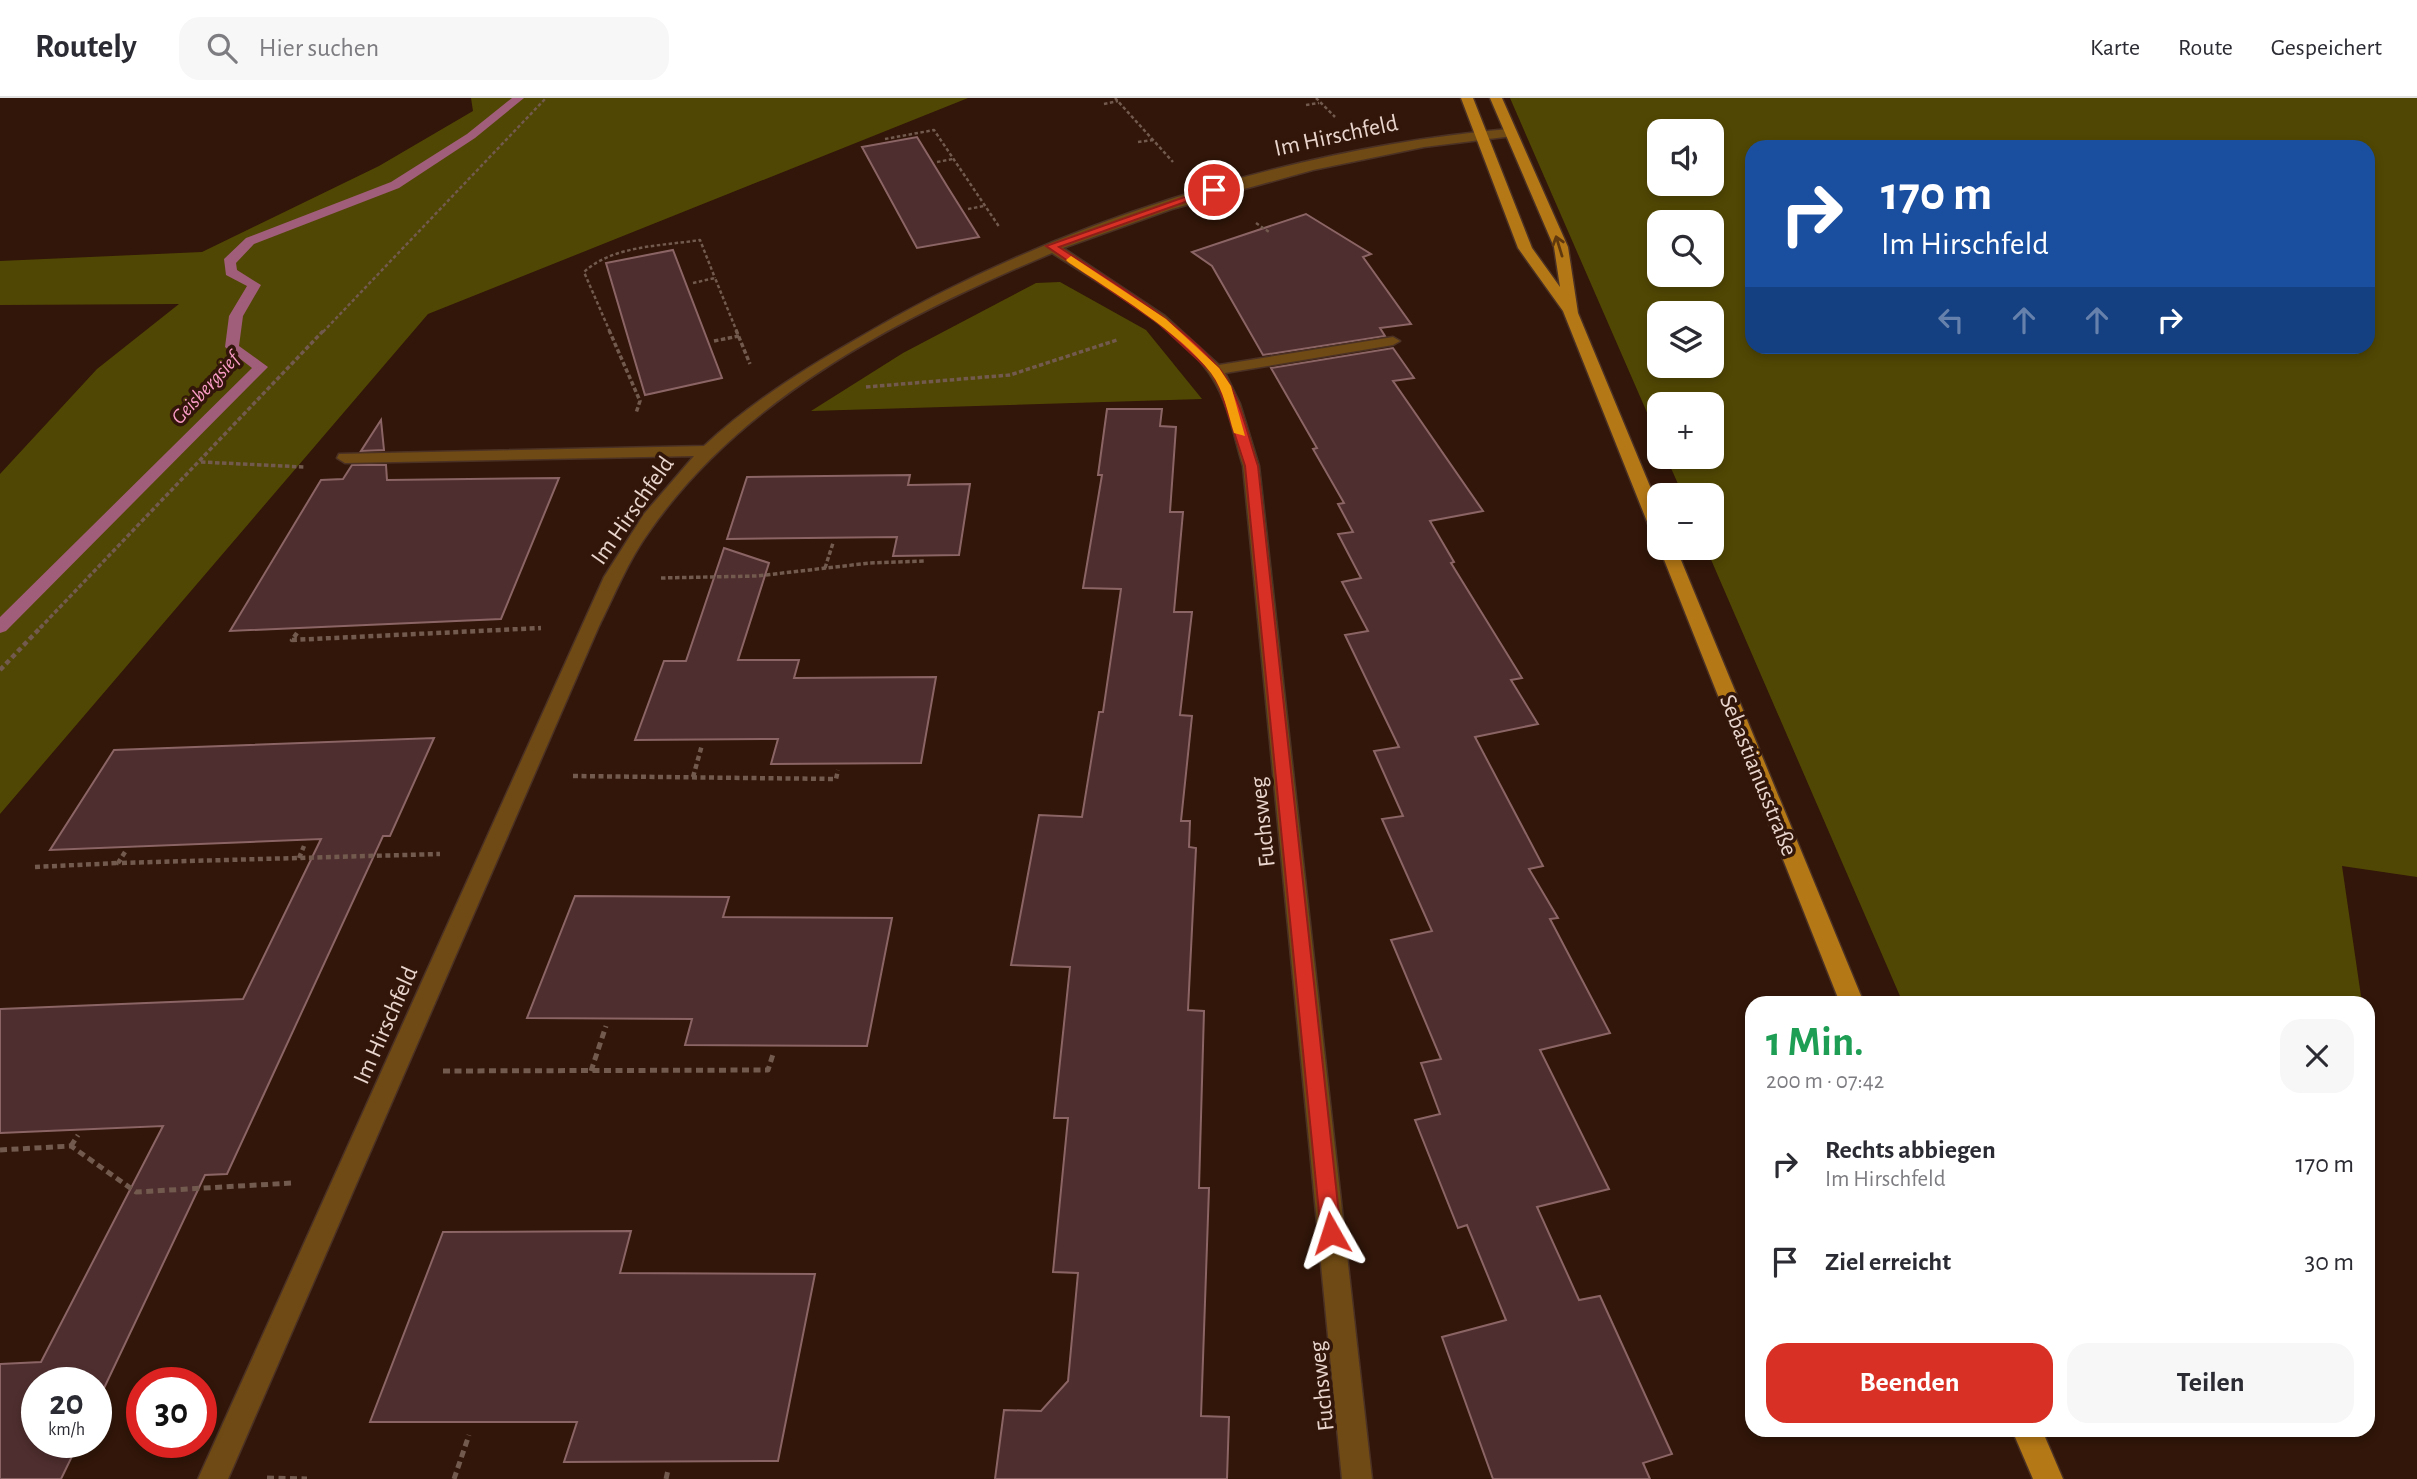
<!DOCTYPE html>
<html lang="de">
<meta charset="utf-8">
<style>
body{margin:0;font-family:"Alegreya Sans",sans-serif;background:#f7f7f7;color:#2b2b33;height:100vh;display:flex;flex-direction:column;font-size:26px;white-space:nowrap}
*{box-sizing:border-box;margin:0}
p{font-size:23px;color:#7c7c81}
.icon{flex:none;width:38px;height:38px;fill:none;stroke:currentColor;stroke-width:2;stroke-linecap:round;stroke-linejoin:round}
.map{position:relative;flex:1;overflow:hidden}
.drawer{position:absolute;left:1745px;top:898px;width:630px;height:441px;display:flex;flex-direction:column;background:#fff;border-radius:21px;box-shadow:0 4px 10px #0003}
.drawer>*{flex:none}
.top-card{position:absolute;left:1745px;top:42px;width:630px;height:214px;border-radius:21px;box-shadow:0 4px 10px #0003;background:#1a4fa0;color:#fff;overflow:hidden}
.buttons{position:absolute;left:1647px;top:21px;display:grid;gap:14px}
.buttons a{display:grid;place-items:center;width:77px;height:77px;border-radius:14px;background:#fff;box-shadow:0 4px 10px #0003;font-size:35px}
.speed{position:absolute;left:21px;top:1269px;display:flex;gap:14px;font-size:35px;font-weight:700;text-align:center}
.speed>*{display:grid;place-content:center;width:91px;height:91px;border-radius:50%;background:#fff;box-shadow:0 4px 10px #0003;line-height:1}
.speed small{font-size:18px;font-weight:400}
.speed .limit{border:10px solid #d22;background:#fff;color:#111}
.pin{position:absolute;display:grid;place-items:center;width:60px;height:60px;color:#fff;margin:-30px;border:4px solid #fff;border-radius:50%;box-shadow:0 2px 7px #0007}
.me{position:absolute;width:77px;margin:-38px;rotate:354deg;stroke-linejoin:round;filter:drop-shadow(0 0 5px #0008)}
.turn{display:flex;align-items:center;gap:24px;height:147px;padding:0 21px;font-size:32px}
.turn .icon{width:91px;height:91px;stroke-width:2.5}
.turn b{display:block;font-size:49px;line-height:60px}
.lanes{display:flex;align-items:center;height:66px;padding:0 21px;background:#0003;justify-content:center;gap:35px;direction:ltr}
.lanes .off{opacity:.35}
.round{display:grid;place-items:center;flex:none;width:74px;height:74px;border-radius:21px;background:#f7f7f7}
.headline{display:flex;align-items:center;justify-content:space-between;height:119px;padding:0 21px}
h1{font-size:42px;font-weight:700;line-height:52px;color:#1e9e55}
.action{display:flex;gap:14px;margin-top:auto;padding:14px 21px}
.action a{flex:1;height:80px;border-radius:21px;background:#d93025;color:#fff;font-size:28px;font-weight:700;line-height:80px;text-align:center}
.action a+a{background:#f7f7f7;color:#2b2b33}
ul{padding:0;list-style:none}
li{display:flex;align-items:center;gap:21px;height:98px;padding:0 21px}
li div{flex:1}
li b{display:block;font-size:26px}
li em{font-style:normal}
header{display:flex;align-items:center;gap:42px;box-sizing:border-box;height:98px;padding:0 35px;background:#fff;border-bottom:2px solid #e1e1e2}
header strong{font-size:33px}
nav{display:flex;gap:38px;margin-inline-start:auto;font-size:24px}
.search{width:490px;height:63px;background:#f7f7f7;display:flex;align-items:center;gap:18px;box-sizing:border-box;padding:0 24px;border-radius:21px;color:#7c7c81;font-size:26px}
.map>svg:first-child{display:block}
</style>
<header>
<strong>Routely</strong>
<div class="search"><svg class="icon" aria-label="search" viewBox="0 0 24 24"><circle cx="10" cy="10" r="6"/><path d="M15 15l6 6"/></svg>Hier suchen</div>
<nav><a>Karte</a><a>Route</a><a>Gespeichert</a></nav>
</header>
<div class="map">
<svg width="2417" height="1381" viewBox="0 0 2417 1381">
<rect width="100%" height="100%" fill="#311609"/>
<g fill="#514704" fill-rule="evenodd">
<polygon points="471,0 968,0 428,216 0,716 0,376 97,271 179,206 0,207 0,163 202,154 379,68 473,13"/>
<path d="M1510,0H2417V779L2342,768L2362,905H1903L1706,450H1712V397H1683L1666,359H1712V306H1659V342ZM1659,33H1712V86H1659ZM1752,49H2368V248H1752ZM1712,124V177H1659V124ZM1712,215V268H1659V215Z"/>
<polygon points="1060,184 1146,232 1202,301 811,313 903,255 1036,185"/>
</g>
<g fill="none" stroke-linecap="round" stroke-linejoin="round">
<polygon fill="#a05e7a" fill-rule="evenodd" points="512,0 524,0 475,40 399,90 254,146 236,165 237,172 261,187 243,218 239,248 268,269 6,533 0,535 0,519 252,270 225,249 229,218 247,188 226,177 224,161 246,140 391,84 467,36"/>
</g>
<g fill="#4f2e2f" stroke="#8b6565" stroke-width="2">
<polygon points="917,39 947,88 979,139 917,150 862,49"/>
<polygon points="1306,116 1371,156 1363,159 1411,226 1380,230 1385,238 1263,257 1212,168 1192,154"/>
<polygon points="673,152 722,280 645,297 606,165"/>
<polygon points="1393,250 1414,280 1393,283 1483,413 1430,423 1454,464 1451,465 1522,580 1511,582 1538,626 1475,639 1543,768 1529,771 1558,820 1550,821 1610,935 1540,952 1609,1091 1537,1109 1579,1202 1600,1198 1672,1356 1643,1365 1650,1381 1493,1381 1442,1239 1506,1222 1467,1127 1458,1130 1415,1022 1440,1016 1421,965 1441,961 1391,842 1432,833 1382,721 1403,718 1374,653 1399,649 1345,537 1368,533 1342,484 1361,480 1338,436 1353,434 1338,406 1344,405 1313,351 1317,350 1271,270"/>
<polygon points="1107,311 1162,311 1160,328 1176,329 1170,414 1183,414 1174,514 1192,514 1180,617 1192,618 1181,723 1190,723 1189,749 1196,750 1188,912 1204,913 1199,1090 1209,1090 1201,1318 1229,1319 1227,1381 995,1381 1004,1312 1041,1313 1068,1283 1078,1175 1053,1174 1068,1020 1054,1020 1070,869 1011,867 1039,717 1082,719 1099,614 1103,614 1121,491 1083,490 1102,377 1098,377"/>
<polygon points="381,322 384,352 361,353"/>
<polygon points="352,367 386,367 387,382 559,380 501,521 230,533 321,382 343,381"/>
<polygon points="910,377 908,387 970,386 959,457 893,458 897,439 727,441 747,379"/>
<polygon points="724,450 769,465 738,562 799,562 794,580 936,579 921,665 771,666 778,641 635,642 664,563 686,563"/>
<polygon points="434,640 390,738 383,738 227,1076 205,1077 96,1307 96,1284 37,1284 37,1344 79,1344 61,1381 0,1381 0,1266 41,1264 163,1028 0,1035 0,911 243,901 321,741 50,752 114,652"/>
<polygon points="575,798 729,799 723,819 892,820 867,948 685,947 692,921 527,920"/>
<polygon points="631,1133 620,1175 815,1176 778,1363 564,1364 577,1324 370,1324 443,1134"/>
</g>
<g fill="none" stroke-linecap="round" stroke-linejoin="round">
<defs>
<path id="minor" d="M1509,31L1515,35L1513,38L1424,49L1313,72L1172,111L1063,150L1165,218L1219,267L1393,239L1400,243L1393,247L1225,275L1240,306L1259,368L1372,1381H1342L1243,368C1234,339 1229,307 1213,281C1183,232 1100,186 1052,155C903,218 743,298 649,434C628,463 615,496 599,528L228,1381H198L604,479L644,416L694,358L345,365L337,360L339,356L704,348C749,306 801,273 855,242C1045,129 1287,50 1509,31Z"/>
<g id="major">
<polygon points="1461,0 1473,0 1532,150 1560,189 1554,149 1490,0 1502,0 1568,149 1578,215 1659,410 1659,436 1650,431 1563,213 1518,150"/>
<polygon points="1659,449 1676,450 1864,905 1840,905"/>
<polygon points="2012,1332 2042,1332 2063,1381 2033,1381"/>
</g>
</defs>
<use href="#minor" stroke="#4b3124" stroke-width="3"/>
<use href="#major" stroke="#4b3124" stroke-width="3"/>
<g stroke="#725a4f" stroke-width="2.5" stroke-dasharray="3.5 2.5" stroke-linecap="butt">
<polyline points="1115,0 1173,64"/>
<polyline points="1316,0 1335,19"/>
<polyline points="1104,6 1118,3"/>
<polyline points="1306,7 1319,5"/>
<polyline points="885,41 934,32 1000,130"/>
<polyline points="1138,44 1153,42"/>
<polyline points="937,64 953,61"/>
<polyline points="968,111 984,108"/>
<polyline points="1256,125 1269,134"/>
<polyline points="693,185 715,180 737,234"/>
<polyline points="323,234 546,0"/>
<path d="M610,234L584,174C613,147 663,148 700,142L715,180"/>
</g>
<g stroke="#725a4f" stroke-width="3.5" stroke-dasharray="4.5 2.5" stroke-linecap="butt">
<polyline points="609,232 640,303 636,315"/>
<polyline points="736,232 750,266"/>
<polyline points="714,243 739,238"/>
<polyline points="866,289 1010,277 1117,242"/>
<polyline points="201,364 304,369"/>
<polyline points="825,470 833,445"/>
<polyline points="661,480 757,478 870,465 926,463"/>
<polyline points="40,530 324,232"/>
</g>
<g stroke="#725a4f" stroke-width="4.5" stroke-dasharray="5 3.5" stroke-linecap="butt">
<polyline points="297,535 292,542 541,530"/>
<polyline points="0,572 42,528"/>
<polyline points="573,678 836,681 838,672"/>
<polyline points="693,679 702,647"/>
<polyline points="125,754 118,765 440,756"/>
<polyline points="299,760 304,748"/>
<polyline points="35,769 118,765"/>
</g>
<g stroke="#725a4f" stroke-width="5" stroke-dasharray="7 4.5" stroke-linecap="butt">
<polyline points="443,973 768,972 774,953"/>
<polyline points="591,973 606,928"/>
<polyline points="71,1048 78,1037"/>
<polyline points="0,1052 71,1048 136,1094 292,1085"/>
<polyline points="267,1380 307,1381"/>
<polyline points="454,1381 469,1337"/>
<polyline points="666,1381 668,1372"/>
</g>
<use href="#minor" fill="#6f4a14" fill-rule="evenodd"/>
<use href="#major" fill="#b47816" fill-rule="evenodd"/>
</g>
<defs><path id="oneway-shaft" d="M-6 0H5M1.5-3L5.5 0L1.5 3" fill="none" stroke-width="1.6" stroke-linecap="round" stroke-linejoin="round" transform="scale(1.75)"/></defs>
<use stroke="#5f380e" href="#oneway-shaft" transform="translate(1559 148) rotate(-107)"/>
<path fill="#d93025" stroke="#8d1f18" stroke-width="2" d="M1210,90L1219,92L1059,149C1106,180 1205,238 1230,287C1243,311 1249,342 1258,368L1341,1135L1338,1142L1331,1144L1324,1142L1321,1135L1245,368L1219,288L1211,274L1158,225L1046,148Z"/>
<path fill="#f59e0b" d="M1071,158L1166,221L1219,270L1231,288L1245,338L1234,335C1228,316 1224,292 1211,275C1180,234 1112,194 1068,164L1066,162Z"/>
<g text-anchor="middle" stroke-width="7" stroke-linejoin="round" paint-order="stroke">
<g font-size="21" font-style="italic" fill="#fb9cc7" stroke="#311609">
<text transform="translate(205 290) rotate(-47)" y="7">Geisbergsief</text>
</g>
<g font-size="24" fill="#e9d5cd" stroke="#311609">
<text transform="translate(1336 37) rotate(-12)" y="8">Im Hirschfeld</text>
<text transform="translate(632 412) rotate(-55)" y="8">Im Hirschfeld</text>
<text transform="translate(1759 677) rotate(68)" y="8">Sebastianusstraße</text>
<text transform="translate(1262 724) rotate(-96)" y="8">Fuchsweg</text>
<text transform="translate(385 927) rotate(-66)" y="8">Im Hirschfeld</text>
<text transform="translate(1321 1288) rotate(-96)" y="8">Fuchsweg</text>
</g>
</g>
</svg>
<div class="buttons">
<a><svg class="icon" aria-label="sound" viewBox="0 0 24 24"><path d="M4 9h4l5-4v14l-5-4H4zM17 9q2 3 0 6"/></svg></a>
<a><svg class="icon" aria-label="search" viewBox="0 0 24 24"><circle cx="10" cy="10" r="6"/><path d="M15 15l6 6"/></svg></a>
<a><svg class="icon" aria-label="layers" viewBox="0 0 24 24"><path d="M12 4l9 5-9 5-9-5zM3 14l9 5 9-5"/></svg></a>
<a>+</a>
<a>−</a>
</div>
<div class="speed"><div>20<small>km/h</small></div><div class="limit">30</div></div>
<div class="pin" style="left:1214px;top:92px;background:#d93025"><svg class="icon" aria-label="arrive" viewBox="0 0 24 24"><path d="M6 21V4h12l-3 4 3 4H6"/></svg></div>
<svg class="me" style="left:1331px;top:1135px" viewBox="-20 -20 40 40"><path d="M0-17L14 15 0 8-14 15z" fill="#d93025" stroke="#fff" stroke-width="4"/></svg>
<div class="top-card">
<div class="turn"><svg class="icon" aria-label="right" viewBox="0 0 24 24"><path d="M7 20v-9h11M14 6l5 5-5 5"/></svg><div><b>170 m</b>Im Hirschfeld</div></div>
<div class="lanes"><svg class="icon off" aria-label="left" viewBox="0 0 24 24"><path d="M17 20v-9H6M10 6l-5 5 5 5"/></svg><svg class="icon off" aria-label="ahead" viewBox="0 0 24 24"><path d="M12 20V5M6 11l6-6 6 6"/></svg><svg class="icon off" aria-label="ahead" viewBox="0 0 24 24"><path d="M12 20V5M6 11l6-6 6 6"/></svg><svg class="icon" aria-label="right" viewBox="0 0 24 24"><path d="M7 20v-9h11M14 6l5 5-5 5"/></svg></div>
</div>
<section class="drawer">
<div class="headline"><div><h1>1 Min.</h1><p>200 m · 07:42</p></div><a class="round"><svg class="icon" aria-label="close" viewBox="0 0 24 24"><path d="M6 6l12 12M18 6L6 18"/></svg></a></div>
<ul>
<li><svg class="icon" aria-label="right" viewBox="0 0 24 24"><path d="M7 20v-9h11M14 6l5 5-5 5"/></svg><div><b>Rechts abbiegen</b><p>Im Hirschfeld</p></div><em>170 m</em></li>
<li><svg class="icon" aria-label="arrive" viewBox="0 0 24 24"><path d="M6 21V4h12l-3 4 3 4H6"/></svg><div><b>Ziel erreicht</b></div><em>30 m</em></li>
</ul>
<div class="action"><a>Beenden</a><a>Teilen</a></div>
</section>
</div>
